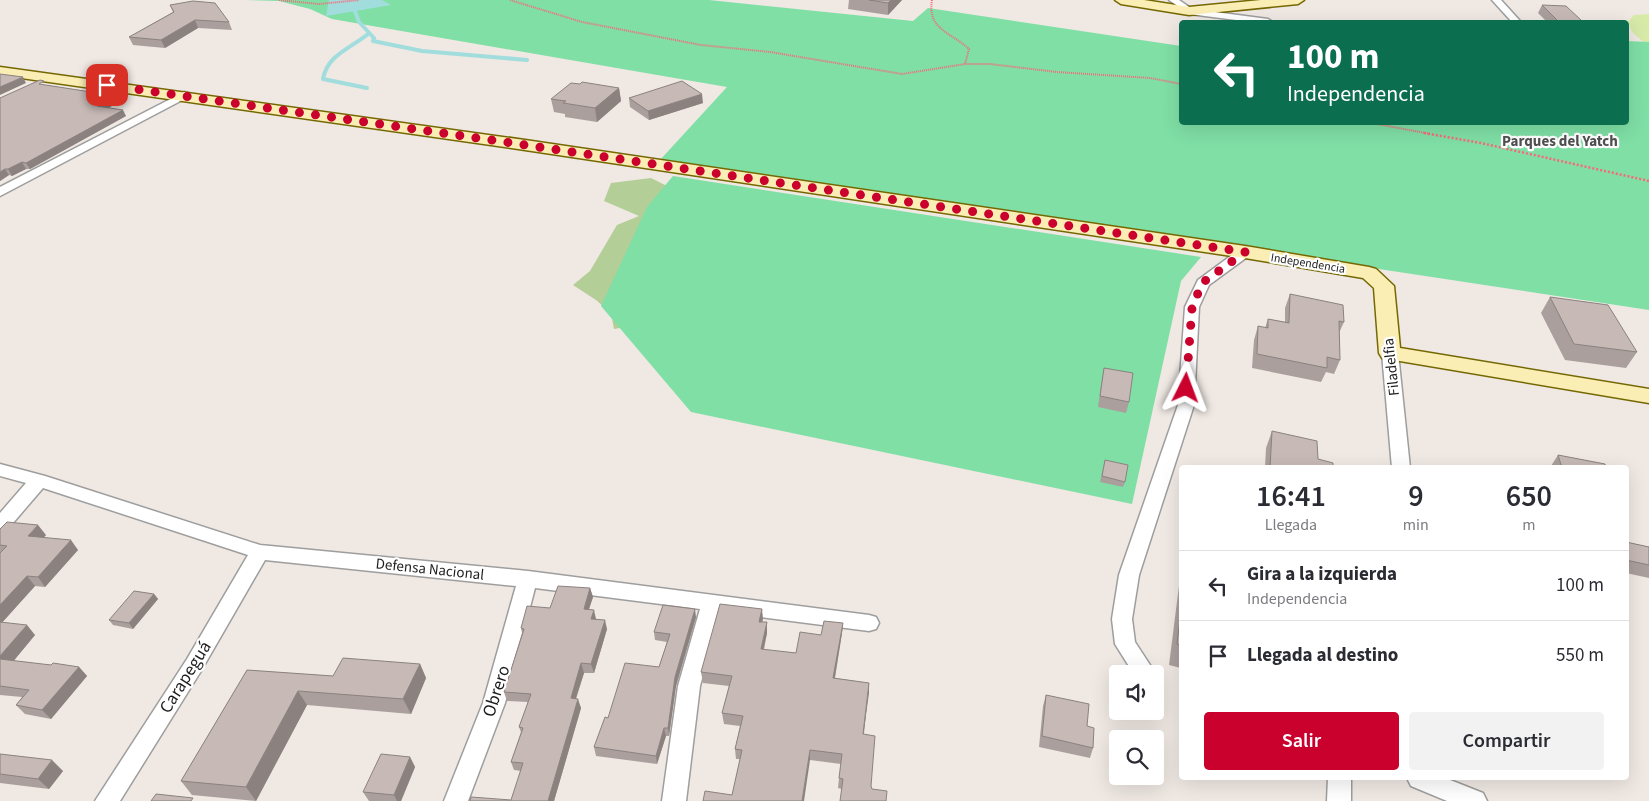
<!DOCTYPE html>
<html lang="es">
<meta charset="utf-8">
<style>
body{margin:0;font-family:"Source Sans 3",sans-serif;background:#f2f2f3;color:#2b2b33;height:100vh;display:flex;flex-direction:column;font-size:19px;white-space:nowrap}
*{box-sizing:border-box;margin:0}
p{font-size:16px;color:#7c7c81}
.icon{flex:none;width:28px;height:28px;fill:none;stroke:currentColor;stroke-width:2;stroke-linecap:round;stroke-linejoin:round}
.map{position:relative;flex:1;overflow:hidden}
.details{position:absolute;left:1179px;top:465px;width:450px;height:315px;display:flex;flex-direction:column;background:#fff;border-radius:5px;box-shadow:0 5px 20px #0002}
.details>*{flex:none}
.guide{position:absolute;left:1179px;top:20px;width:450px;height:105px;border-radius:5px;box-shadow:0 5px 20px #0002;background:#0b6e4f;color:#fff;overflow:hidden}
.fabs{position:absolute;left:1109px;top:665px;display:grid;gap:10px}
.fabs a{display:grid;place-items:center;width:55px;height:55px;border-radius:5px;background:#fff;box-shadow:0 5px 20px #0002;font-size:25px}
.pin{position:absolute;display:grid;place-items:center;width:42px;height:42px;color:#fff;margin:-21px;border-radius:10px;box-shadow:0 2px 8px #0006}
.me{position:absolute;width:55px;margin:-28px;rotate:3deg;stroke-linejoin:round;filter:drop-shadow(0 0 4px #0008)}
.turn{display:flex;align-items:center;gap:18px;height:105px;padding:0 25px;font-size:22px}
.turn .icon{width:65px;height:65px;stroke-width:2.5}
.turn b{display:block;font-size:35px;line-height:42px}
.eta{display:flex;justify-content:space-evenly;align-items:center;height:85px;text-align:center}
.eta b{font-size:30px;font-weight:600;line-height:35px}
.button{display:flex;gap:10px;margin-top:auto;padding:10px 25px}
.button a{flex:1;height:58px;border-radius:5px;background:#ca002d;color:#fff;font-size:20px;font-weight:600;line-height:58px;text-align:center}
.button a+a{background:#f2f2f3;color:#2b2b33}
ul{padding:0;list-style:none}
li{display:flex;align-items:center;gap:15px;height:70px;padding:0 25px;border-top:1px solid #e1e1e2}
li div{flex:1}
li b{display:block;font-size:19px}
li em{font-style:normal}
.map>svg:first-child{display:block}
</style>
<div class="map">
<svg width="1649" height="801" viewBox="0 0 1649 801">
<rect width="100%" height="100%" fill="#efe8e3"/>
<polygon fill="#d7eaa8" points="1649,14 1649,47 1632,32 1628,22 1634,15"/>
<polygon fill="#b4ce97" points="651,178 669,187 649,323 614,329 611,313 596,300 573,285 590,271 617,225 639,216 604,201 611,183"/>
<g fill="#7fdfa5">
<polygon points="245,0 709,0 913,21 928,8 1181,46 1181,122 1626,122 1626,41 1649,42 1649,310 660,160 727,87 332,19 310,9 279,1"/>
<polygon points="673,176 1201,257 1181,281 1132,504 691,412 601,306 647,207"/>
</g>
<polygon fill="#a2dddd" points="329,0 382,0 391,5 326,16"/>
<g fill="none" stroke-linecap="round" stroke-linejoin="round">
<g stroke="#a2dddd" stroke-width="4">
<polyline points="351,0 359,22 374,38 373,41 422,51 527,60"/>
<path d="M367,88L323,79C327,55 351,48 368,34"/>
</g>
<defs>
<g id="street">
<polygon points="1169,0 1179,0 1192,9 1268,19 1273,22 1252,22 1189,14"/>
<polygon points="1492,0 1501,0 1521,22 1512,22"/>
<polygon points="184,92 188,93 189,95 188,97 0,196 0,187"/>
<polygon points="1245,248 1252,252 1250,255 1209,285 1199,307 1194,405 1139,575 1132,619 1135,642 1150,665 1146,671 1140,674 1132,671 1115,644 1112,619 1119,575 1178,405 1185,307 1198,280 1240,249"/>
<polygon points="1390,348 1395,350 1398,353 1410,468 1392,468 1382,353 1385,350"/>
<polygon points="0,464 45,476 260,545 528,571 869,615 876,617 879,623 876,629 869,631 720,612 700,686 686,801 662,801 678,686 700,609 535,588 505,703 468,801 444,801 483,703 516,586 265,560 201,671 120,801 95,801 187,659 248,555 43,488 7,530 0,532 0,513 26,483 0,476"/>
<polygon points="1328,778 1351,778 1351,801 1327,801"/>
<polygon points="1407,778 1445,778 1483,793 1487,801 1447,801 1411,786"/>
</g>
<g id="secondary">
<polygon points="1115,0 1144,0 1189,7 1261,0 1304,0 1298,4 1189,15 1121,4"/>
<polygon points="0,67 525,140 1245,246 1369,267 1376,269 1394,286 1400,348 1649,389 1649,403 1382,358 1379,353 1374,288 1363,278 1245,258 525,150 0,75"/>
</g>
</defs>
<use href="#street" stroke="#9e9e9e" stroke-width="3"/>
<use href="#secondary" stroke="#756803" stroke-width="3"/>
<g stroke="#fb6779" stroke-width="2" stroke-dasharray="1 1" stroke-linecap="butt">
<polyline points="279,0 319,4 359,0"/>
<polyline points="510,0 582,22 701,45 770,52 902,74 965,64 990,64 1057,72 1150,78 1181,84"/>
<path d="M932,0C927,30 951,32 969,49L965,64"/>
<polyline points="1366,122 1431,134"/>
</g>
<polyline stroke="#fb6779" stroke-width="2.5" stroke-dasharray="2 2" stroke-linecap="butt" points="1424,133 1481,143 1649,181"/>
<use href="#street" fill="#fff" fill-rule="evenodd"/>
<use href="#secondary" fill="#faeeb5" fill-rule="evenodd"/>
</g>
<g fill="#aa9f9d">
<polygon points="849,0 902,0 888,15 848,9"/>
<polygon points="170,5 229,22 232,30 198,28 165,48 133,45 129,37 173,12"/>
<polygon points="1542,5 1583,22 1547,22 1538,13"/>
<polygon points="46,85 117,96 120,102 109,107 126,116 30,169 26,169 12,176 9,175 0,181 0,98"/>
<polygon points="619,88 621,101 597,122 565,117 565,114 554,112 551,99"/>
<polygon points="629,98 703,103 649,120 630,107"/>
<polygon points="1290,294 1344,322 1339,333 1340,360 1334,374 1326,372 1321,382 1252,368 1254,340 1258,326 1265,328 1268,319 1285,322 1285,308"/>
<polygon points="1550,297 1637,352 1626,368 1565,360 1541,313"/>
<polygon points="1104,368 1129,402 1126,413 1098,407 1102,379"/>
<polygon points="1272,431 1318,459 1333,468 1265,468 1266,448"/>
<polygon points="1558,455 1606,468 1551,468 1551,466"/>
<polygon points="1105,460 1125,482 1123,487 1100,482"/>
<polygon points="0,529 46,535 44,537 78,550 45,587 35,586 2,622 35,635 13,661 51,665 79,667 87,676 51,719 25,714 16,705 22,697 0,695"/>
<polygon points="1626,542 1649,547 1649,578 1626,573"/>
<polygon points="1181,570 1181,668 1169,665"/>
<polygon points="590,588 593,597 589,609 596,619 607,629 594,673 584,673 576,699 581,708 554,801 470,801 511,800 521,771 514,770 511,762 521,732 519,727 528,702 507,701 504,692 522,633 521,628 550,608"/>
<polygon points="154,594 158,599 133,629 113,625 109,620"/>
<polygon points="762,609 762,622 767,622 767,633 764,650 796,653 821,635 843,623 842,633 835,678 869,683 864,734 842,789 838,788 839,778 841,764 810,760 732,795 740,759 736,759 735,749 740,726 724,724 722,713 729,686 703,683 701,672"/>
<polygon points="696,617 676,686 669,736 666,736 657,764 596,756 594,747 608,718 659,667 667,642 655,640 654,632"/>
<polygon points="420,664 426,678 411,714 307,705 256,801 192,795 181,781 247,670 333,676"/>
<polygon points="1046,695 1087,726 1093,748 1090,758 1039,747 1043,706"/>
<polygon points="0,754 63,771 49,789 0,783"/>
<polygon points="410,757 415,767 401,801 369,801 363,792"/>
</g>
<g fill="#8b827f">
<polygon points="891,0 902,0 888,15 888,3"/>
<polygon points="195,20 198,28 165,48 161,40"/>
<polygon points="23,77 26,83 0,95 0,87"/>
<polygon points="619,88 621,101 597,122 595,108"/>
<polygon points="702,94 703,103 649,120 648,111"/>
<polygon points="117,96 120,102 100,112 97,106"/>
<polygon points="123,110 126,116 30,169 26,163"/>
<polygon points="22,162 26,169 12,176 8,169"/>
<polygon points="5,169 9,175 0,181 0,172"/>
<polygon points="38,525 46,535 36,546 28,536"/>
<polygon points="71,540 78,550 45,587 38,577"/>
<polygon points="27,576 35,586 0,625 0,605"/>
<polygon points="590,588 593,597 586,618 584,609"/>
<polygon points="154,594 158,599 133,629 129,623"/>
<polygon points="695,609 696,617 676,686 669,736 668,728 675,677"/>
<polygon points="762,609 763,619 760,632 759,622"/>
<polygon points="594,610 596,619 591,619"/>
<polygon points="605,620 607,629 594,673 591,664"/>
<polygon points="767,622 767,633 761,659 761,649"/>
<polygon points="843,623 842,633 833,688 833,678"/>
<polygon points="27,625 35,635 7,669 0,662 0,656"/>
<polygon points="581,663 584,673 573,707 571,698"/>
<polygon points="420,664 426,678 411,714 403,699"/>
<polygon points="79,667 87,676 51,719 42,710"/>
<polygon points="869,683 869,693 862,744 863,734"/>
<polygon points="298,691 307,705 256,801 246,787"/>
<polygon points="578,699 581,708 554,801 548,801"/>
<polygon points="664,728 666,736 657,764 656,756"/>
<polygon points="810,750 810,760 804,801 802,801"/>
<polygon points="410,757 415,767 401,801 397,801 394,795"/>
<polygon points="52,760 63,771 49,789 38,779"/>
</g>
<g fill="#c6b9b6" stroke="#8b827f">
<polygon points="869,0 891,0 888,3"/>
<polygon points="193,1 215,3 229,22 195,20 161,40 129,37 174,12 170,5"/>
<polygon points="1542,5 1566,6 1583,22 1559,22"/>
<polygon points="0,74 23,77 0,87"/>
<polygon points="40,80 44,81 39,84 117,96 97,106 123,110 26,163 22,162 8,169 5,169 0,172 0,98"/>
<polygon points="682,81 702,94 648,111 629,98"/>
<polygon points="582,82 619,88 595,108 563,103 566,101 551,99 571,83 580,84"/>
<polygon points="1290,294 1343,305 1344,322 1339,321 1340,360 1327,357 1327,368 1257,354 1258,326 1268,328 1268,319 1289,323"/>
<polygon points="1550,297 1608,305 1637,352 1574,344"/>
<polygon points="1104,368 1133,373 1129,402 1100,396"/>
<polygon points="1272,431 1317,441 1318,459 1333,463 1333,468 1270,468"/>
<polygon points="1558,455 1605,464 1606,468 1562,468"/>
<polygon points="1105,460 1128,465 1125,482 1102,476"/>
<polygon points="7,522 38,525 28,536 71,540 38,577 27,576 0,605 0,553 7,546 0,545 0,529"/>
<polygon points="1626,542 1649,547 1649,565 1626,560"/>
<polygon points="558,586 590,588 584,609 594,610 591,619 605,620 591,664 581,663 571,698 578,699 548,801 470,801 471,797 511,800 523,763 511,762 523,728 519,727 531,694 504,692 524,629 521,628 527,606 550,608"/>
<polygon points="134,591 154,594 129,623 109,620"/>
<polygon points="720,604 762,609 759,622 767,622 761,649 796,653 800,632 821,635 824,621 843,623 833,678 869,683 863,734 875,736 871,786 872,789 887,791 886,801 840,801 843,779 839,778 842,754 810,750 802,801 703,801 705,791 732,795 742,750 735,749 743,716 722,713 732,676 701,672"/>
<polygon points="663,605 695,609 675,677 668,728 664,728 656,756 594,747 605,717 608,718 625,663 659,667 670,634 654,632"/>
<polygon points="1181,611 1181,645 1177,644"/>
<polygon points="0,622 27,625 0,656"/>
<polygon points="343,658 420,664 403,699 298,691 246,787 181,781 247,670 333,676"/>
<polygon points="0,659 51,665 53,663 79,667 42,710 16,705 29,690 0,686"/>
<polygon points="1046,695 1089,704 1087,726 1094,728 1093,748 1042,736"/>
<polygon points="0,754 52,760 38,779 0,774"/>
<polygon points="381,754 410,757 394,795 363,792"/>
<polygon points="156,794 193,798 191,801 151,801"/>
</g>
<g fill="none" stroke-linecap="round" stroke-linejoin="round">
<polyline stroke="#ca002d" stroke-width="9" stroke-dasharray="0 16.2" points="107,85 505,142 1245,252 1202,283 1192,308 1186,388"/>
</g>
<g text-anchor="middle" stroke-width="4.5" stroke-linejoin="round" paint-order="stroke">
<g font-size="12" fill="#1d1d1d" stroke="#fff">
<text transform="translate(1308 263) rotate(9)" y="4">Independencia</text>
</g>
<g font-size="15" font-weight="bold" fill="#505050" stroke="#fff">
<text x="1560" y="146">Parques del Yatch</text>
</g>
<g font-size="15" fill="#1d1d1d" stroke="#fff">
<text transform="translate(1391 367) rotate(-96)" y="5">Filadelfia</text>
<text transform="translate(430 569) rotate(6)" y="5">Defensa Nacional</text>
</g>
<g font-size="18" fill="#1d1d1d" stroke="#fff">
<text transform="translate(185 677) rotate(-58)" y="6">Carapeguá</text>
<text transform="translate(496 691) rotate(-72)" y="6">Obrero</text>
</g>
</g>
</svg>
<div class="fabs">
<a><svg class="icon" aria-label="sound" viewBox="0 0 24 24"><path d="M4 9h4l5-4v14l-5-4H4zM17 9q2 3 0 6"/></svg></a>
<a><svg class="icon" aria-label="search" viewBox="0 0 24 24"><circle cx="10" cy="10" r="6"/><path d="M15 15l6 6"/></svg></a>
</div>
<div class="pin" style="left:107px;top:85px;background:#d93025"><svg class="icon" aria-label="arrive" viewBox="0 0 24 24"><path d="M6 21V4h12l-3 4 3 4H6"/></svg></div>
<svg class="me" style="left:1186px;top:388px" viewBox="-20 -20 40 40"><path d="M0-17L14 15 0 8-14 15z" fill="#ca002d" stroke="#fff" stroke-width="4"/></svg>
<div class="guide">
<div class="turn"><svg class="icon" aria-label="left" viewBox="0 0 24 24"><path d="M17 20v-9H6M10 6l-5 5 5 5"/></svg><div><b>100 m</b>Independencia</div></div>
</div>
<section class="details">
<div class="eta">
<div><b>16:41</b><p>Llegada</p></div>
<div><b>9</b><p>min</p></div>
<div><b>650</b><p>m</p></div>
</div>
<ul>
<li><svg class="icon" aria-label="left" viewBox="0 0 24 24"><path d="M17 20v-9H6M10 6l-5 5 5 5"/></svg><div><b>Gira a la izquierda</b><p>Independencia</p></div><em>100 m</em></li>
<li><svg class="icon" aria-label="arrive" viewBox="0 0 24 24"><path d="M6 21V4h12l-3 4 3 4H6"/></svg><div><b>Llegada al destino</b></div><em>550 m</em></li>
</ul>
<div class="button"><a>Salir</a><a>Compartir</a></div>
</section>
</div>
